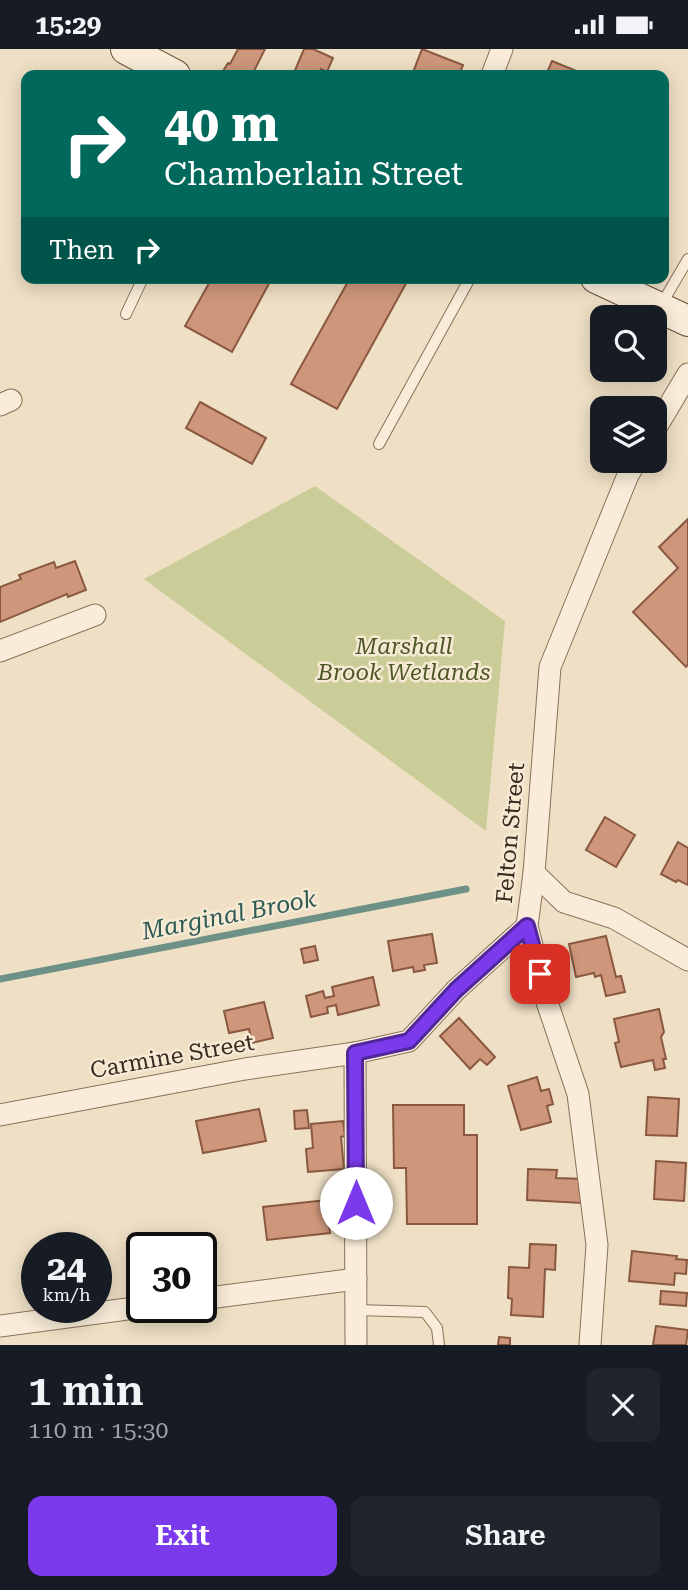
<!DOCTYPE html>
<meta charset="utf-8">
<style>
body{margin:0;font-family:"Roboto Serif",serif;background:#20242c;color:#f1f3f6;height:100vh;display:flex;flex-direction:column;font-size:26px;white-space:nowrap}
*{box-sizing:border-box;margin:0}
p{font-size:23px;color:#9ea1a6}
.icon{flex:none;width:38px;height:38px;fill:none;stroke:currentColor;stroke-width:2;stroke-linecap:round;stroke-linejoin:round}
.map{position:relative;height:1296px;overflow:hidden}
.details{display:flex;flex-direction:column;background:#171b24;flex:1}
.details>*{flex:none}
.guide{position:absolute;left:21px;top:21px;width:648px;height:214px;border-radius:14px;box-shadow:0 4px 18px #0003;background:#00695c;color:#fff;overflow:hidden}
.buttons{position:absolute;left:590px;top:256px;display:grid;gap:14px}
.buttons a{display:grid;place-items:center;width:77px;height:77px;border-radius:14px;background:#171b24;box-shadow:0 4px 18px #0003;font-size:35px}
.speed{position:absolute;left:21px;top:1183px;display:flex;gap:14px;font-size:35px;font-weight:700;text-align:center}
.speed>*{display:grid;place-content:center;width:91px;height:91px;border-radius:50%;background:#171b24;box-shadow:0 4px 18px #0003;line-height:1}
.speed small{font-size:18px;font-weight:400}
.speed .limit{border:4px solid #111;border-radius:10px;background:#fff;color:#111}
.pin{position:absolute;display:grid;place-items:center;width:60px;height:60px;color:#fff;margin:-30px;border-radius:14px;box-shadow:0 4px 10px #0006}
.me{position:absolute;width:77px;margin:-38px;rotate:0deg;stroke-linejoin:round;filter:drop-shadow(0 0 5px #0008)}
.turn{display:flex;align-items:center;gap:24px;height:147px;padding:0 28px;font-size:32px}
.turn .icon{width:91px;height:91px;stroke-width:2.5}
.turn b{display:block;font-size:49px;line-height:60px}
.then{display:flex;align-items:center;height:66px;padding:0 28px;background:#0003;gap:14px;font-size:26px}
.round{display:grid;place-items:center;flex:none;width:74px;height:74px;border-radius:14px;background:#20242c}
.overview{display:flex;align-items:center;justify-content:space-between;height:119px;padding:0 28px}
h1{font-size:42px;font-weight:600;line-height:52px}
.action{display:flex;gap:14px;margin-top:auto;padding:14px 28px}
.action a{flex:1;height:80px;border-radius:14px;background:#7c3aed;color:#fff;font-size:28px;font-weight:600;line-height:80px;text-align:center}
.action a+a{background:#20242c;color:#f1f3f6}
.status{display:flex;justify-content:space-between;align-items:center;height:49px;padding:0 35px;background:#171b24;direction:ltr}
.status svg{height:19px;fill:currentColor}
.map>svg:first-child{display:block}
</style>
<div class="status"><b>15:29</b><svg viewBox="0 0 49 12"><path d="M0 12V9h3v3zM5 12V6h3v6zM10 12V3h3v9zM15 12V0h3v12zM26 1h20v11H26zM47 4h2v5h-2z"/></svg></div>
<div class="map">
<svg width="688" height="1296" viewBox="0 0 688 1296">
<rect width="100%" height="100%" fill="#efe0c5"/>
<polygon fill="#cbcd99" points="315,437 505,572 486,782 144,530"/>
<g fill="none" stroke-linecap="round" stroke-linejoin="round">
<polyline stroke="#6d9186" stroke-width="7" points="0,930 466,840"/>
</g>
<g fill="#ce977b" stroke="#8a5840" stroke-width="2">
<polygon points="238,0 265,0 252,26 246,23 244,26 233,26 223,22 228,14 230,15"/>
<polygon points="304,0 313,0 333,9 327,23 321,20 319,26 293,26"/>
<polygon points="422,0 463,16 459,26 431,26 425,24 425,26 412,26"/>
<polygon points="552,12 579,23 578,26 546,26"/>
<polygon points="212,229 272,229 232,303 185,277"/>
<polygon points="350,229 409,229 337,360 291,335"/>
<polygon points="200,353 266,389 252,415 186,379"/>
<polygon points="688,470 688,615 686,618 633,563 678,519 659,498"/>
<polygon points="75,512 86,541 68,548 67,545 0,573 0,538 21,530 19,526 54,513 56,519"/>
<polygon points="605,768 635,786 616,818 586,801"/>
<polygon points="678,793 688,799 688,836 678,831 676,833 661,825"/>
<polygon points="432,885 437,914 424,916 425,921 414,923 413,918 393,922 388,892"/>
<polygon points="606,887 616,928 621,927 625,943 606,947 601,926 595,928 594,924 576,928 569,895"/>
<polygon points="315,897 318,911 304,914 301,900"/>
<polygon points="373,928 379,956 338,966 336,956 327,958 328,964 311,968 306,947 323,942 325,949 334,947 332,938"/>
<polygon points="264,953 273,989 252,994 249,980 229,984 224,962"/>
<polygon points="659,960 664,983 661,988 666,1010 663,1010 665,1019 655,1021 653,1011 621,1018 615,994 619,993 614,970"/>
<polygon points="459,969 495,1008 487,1016 480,1010 470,1020 440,987"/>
<polygon points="537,1028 541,1042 549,1040 553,1055 547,1057 551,1073 521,1081 508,1037"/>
<polygon points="648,1048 679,1050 677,1087 646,1086"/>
<polygon points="393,1056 464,1056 464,1086 477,1086 477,1175 407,1175 406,1119 394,1119"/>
<polygon points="259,1060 266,1092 203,1104 196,1072"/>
<polygon points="307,1061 309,1079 295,1080 294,1062"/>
<polygon points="343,1072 345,1087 341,1088 344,1120 308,1123 306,1100 313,1099 311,1075"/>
<polygon points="656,1112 686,1114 684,1152 654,1150"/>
<polygon points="528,1120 557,1121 556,1129 584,1130 582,1154 527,1151"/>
<polygon points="326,1151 330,1184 267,1191 263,1158"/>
<polygon points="530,1195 556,1196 555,1221 545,1220 543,1268 511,1266 512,1250 508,1249 509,1218 529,1219"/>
<polygon points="632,1202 677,1207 676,1210 687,1211 686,1225 675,1224 674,1236 629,1232"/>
<polygon points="661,1242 687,1244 686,1257 660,1255"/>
<polygon points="656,1277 688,1281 686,1296 653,1296"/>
<polygon points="499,1288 510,1289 510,1296 498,1296"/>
</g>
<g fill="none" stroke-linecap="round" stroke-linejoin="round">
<defs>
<g id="lane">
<polyline points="661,256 688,210"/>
<polyline points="126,265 143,229"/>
<polyline points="379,395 470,229"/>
<polyline points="356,1261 425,1263 437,1279 439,1296"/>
</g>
<g id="street">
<polyline points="492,26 502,0"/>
<polyline points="0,356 11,351"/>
<polyline points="654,382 688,325"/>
<polyline points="0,602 95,566"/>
<polyline points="534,824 564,853 614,869 688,911"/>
<polyline points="355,1004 356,1296"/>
<polyline points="0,1066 245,1020 355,1004 409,992 456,941 527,877"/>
<polyline points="201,1250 356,1230"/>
<polyline points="0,1277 142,1258"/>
<polyline points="590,1296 597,1196 578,1045 546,950 527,877 534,824 550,618 628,426 637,411"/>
</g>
<g id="secondary">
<polyline points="126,0 175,26"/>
<polyline points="596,229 688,272"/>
</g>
</defs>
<use href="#lane" stroke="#8a715b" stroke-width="12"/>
<use href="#street" stroke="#8a715b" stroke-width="23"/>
<use href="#secondary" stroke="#6c523e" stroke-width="32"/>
<use href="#lane" stroke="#f9edd9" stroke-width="10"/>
<use href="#street" stroke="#f9edd9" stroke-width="21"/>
<use href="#secondary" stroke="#f9edd9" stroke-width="30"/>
</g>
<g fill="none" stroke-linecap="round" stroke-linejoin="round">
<defs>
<polyline id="route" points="356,1154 355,1004 409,992 456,941 527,877 540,925"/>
</defs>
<use href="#route" stroke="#51269a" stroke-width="18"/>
<use href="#route" stroke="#7c3aed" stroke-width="12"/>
</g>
<g text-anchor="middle" stroke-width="5" stroke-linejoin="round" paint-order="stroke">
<g font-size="23" font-style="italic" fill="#4e5725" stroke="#f6ead5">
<text x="404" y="605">Marshall<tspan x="404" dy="26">Brook Wetlands</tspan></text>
</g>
<g font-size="23" fill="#3a2a1f" stroke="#f6ead5">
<text transform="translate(510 784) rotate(-85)" y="8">Felton Street</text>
<text transform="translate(172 1007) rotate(-10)" y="8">Carmine Street</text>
</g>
<g font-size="24" font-style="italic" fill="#2e5a54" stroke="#f6ead5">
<text transform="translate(229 866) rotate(-11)" y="8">Marginal Brook</text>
</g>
</g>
</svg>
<div class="buttons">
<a><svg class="icon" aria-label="search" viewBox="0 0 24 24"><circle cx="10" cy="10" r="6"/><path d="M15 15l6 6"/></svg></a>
<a><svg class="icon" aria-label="layers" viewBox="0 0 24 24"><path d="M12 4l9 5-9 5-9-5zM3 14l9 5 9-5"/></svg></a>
</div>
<div class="speed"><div>24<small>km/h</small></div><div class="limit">30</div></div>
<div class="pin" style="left:540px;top:925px;background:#d93025"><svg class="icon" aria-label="arrive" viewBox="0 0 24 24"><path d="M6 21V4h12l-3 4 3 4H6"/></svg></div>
<svg class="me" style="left:356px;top:1154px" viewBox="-20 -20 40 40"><circle r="19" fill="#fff"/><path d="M0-13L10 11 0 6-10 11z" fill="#7c3aed"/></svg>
<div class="guide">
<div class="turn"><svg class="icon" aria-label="right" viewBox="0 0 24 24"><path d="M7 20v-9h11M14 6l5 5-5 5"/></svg><div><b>40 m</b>Chamberlain Street</div></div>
<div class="then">Then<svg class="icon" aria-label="right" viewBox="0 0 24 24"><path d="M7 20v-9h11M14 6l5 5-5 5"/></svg></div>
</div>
</div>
<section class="details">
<div class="overview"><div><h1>1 min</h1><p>110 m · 15:30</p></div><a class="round"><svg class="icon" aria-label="close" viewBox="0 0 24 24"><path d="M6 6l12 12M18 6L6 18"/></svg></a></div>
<div class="action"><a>Exit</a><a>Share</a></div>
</section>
